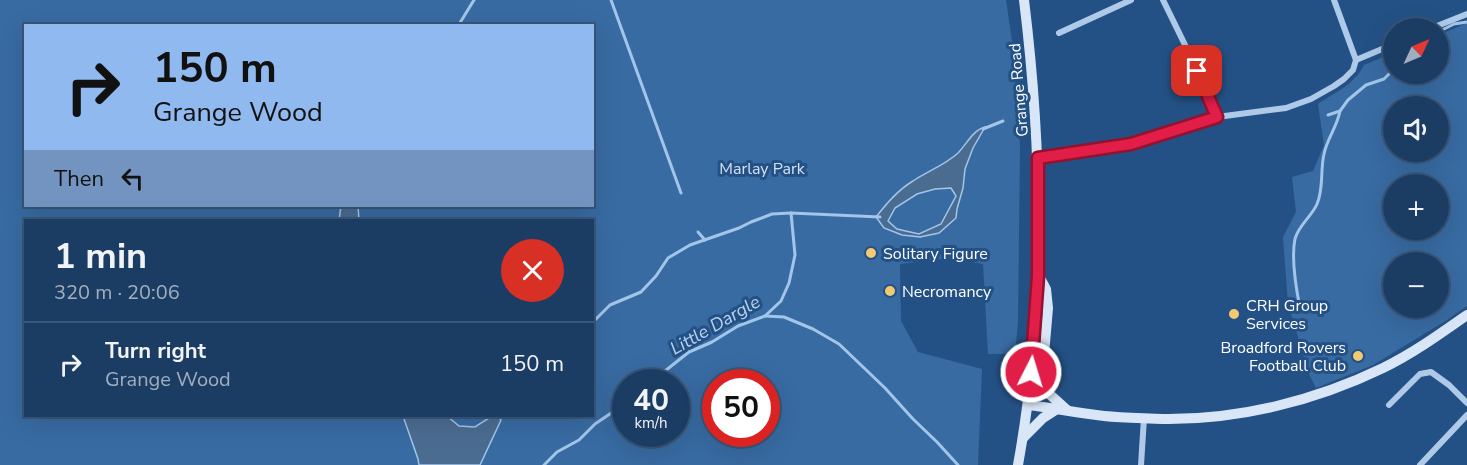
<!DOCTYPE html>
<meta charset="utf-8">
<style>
body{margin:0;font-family:"Nunito Sans",sans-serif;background:#28486d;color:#f1f3f6;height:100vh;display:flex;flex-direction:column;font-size:22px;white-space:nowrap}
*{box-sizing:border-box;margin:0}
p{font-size:20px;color:#a0aebf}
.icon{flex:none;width:33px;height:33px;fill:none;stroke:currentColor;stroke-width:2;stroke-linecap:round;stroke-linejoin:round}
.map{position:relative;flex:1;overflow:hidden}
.side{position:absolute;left:24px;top:219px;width:570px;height:198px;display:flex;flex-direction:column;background:#1b3d64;border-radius:0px;box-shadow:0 6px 24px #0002,0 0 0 2px #395678}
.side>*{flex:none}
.hud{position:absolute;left:24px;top:24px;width:570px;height:183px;border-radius:0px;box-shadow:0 6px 24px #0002,0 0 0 2px #395678;background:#90b9f0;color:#111;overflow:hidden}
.needle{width:39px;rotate:46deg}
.controls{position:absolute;left:1383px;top:18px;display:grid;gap:12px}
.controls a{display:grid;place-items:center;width:66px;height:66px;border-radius:50%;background:#1b3d64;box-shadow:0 6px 24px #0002,0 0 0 2px #395678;font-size:30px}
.speed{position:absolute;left:612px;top:369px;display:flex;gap:12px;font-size:30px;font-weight:700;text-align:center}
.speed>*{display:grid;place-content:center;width:78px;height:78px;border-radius:50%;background:#1b3d64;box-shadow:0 6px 24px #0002,0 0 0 2px #395678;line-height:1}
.speed small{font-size:15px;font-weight:400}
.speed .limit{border:9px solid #d22;background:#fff;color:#111}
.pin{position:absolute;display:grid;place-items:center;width:51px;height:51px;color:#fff;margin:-26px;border-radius:12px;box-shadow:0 3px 9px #0006}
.me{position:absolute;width:66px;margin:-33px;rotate:5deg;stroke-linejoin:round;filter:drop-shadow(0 0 4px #0008)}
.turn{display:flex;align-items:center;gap:21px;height:126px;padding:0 30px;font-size:27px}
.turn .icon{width:78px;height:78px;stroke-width:2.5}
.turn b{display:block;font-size:42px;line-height:51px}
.then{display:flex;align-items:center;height:57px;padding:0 30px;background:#0003;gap:12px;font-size:22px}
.round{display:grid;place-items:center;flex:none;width:63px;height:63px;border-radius:32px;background:#28486d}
.headline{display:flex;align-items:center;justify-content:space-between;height:102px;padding:0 30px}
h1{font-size:36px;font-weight:700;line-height:45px}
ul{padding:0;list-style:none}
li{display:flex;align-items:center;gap:18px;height:84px;padding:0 30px;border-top:2px solid #395678}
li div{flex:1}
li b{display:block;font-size:22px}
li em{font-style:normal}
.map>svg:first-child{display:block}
</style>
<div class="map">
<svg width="1467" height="465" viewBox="0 0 1467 465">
<rect width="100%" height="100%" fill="#245185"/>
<g fill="#386ba2" fill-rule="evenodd">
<path d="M0,0H1006L1012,41L1020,145L1018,322L1015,353L1000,354H988L983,264L949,258L900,264L901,321L918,352L982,369L978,465H0ZM26,26H592V206H26ZM26,220H592V416H26ZM626,382H676V434H626ZM716,382H766V434H716Z"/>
<path d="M1467,23V306L1447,320L1373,365L1316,388L1309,374L1288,304L1283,237L1296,212L1292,177L1313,171L1324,145L1318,104C1336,92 1355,84 1364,65L1393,53L1394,74H1438L1439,35ZM1394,106H1438V152H1394ZM1394,184H1438V230H1394ZM1438,262V308H1394V262Z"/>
</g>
<g fill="#4b6c91" stroke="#a2c5e9" stroke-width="1.5" fill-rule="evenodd">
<path d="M985,127L973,148L965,169L963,188L957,209L956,218L939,233L920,237L902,235L884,228L876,217C887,203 898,190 913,181C928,171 945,165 958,153C966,145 973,130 985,127ZM951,188L956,196L941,224L919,234L897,229L888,221L895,208L917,194L935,189Z"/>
<polygon points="341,206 358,206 359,220 339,220"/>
<polygon points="403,416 447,416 459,426 475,427 492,416 498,416 501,420 480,465 419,465 418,459"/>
</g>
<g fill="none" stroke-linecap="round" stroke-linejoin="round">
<g stroke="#a2c5e9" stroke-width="3">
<polyline points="611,0 681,193"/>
<polyline points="458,26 474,0"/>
<polyline points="1438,32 1454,24 1467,22"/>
<polyline points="1328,115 1340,111 1348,100 1366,85 1384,79 1394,69"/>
<polyline points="983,129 1003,121"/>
<polyline points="698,232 705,240"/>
<path d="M1300,308C1296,288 1291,258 1295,239C1298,226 1312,216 1317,204C1324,188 1320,171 1324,154C1327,139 1337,127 1340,111"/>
<polyline points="765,316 784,317 813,329 839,344 885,388 913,419 937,442 958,465"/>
<polyline points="592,325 594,321 610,305 641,292 656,276 668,258 690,245 739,228 751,222 772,214 791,213"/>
<polyline points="651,382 689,352 712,342 738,326 765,316 781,301 789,283 795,255 791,213 880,217"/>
<polyline points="544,465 557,452 579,440 595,424 626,403"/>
</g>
<g stroke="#aecae8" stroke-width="6">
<polyline points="1163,0 1189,53 1217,117"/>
<polyline points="1432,28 1467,14"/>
<polyline points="1059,33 1131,0"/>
<polyline points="1356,60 1394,44"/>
<polyline points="1038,158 1131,144 1217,117 1286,108 1311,99 1334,86 1344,79 1353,70 1356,60 1334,0"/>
<polyline points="1389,405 1420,374 1431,372 1449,385 1467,403"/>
<polyline points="1141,465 1144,418"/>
<polyline points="1420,465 1467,415"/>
</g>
<g stroke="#d8e6f7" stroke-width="10">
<polyline points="1039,276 1046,289 1048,308 1043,366 1042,379 1044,386 1047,392 1067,410"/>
<path d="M1028,405C1053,408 1078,413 1104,416C1124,418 1144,418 1163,419C1238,420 1315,401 1383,368C1412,354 1440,334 1467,315"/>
<polyline points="1023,438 1043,418 1057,409"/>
<path d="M1018,465C1046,311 1043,155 1024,0"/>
</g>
</g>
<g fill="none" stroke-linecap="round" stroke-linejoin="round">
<defs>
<polyline id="route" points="1031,372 1038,276 1038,158 1131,144 1217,117 1197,71"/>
</defs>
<use href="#route" stroke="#92132f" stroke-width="15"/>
<use href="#route" stroke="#e11d48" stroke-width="10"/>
</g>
<g fill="#f3ca71" stroke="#245185" stroke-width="2">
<circle cx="871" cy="253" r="6"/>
<circle cx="890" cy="291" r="6"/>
<circle cx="1234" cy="314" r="6"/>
<circle cx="1358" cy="356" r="6"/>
</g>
<g text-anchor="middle" stroke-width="6" stroke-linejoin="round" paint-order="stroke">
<g font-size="16" fill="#fff" stroke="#245185">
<text transform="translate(1018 90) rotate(-95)" y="6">Grange Road</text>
</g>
<g font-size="16" fill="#d2e3f6" stroke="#245185">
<text x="762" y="174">Marlay Park</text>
</g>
<g font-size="16" fill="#fff" stroke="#245185" text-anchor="start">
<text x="883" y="259">Solitary Figure</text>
<text x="902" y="297">Necromancy</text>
<text x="1246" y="311">CRH Group<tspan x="1246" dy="18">Services</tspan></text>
<text x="1346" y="353" text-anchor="end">Broadford Rovers<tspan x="1346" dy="18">Football Club</tspan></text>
</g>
<g font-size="18" font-style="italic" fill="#b9d4f0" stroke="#245185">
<text transform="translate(715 325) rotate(-30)" y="6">Little Dargle</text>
</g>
</g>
</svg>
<div class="controls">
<a><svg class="needle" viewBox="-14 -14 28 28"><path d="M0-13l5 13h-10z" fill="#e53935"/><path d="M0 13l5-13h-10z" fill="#a0aebf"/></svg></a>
<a><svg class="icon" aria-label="sound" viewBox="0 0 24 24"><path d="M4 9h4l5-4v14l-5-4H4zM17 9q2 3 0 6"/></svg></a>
<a>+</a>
<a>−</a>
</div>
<div class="speed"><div>40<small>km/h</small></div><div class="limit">50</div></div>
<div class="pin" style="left:1197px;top:71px;background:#d93025"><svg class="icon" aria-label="arrive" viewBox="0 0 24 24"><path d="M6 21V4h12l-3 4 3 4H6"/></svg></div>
<svg class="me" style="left:1031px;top:372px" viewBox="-20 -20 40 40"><circle r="17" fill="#e11d48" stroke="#fff" stroke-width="3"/><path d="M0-11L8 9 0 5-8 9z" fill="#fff"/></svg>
<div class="hud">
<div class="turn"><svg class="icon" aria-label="right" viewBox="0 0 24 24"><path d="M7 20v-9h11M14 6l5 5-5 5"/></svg><div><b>150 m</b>Grange Wood</div></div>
<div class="then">Then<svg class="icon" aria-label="left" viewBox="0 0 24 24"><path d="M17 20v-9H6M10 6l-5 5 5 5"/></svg></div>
</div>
<section class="side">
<div class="headline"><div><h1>1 min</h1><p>320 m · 20:06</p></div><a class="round" style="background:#d93025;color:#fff"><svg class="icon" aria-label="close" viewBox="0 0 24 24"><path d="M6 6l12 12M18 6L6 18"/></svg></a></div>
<ul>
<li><svg class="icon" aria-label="right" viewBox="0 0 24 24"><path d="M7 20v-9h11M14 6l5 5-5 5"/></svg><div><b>Turn right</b><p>Grange Wood</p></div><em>150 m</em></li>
</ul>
</section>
</div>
